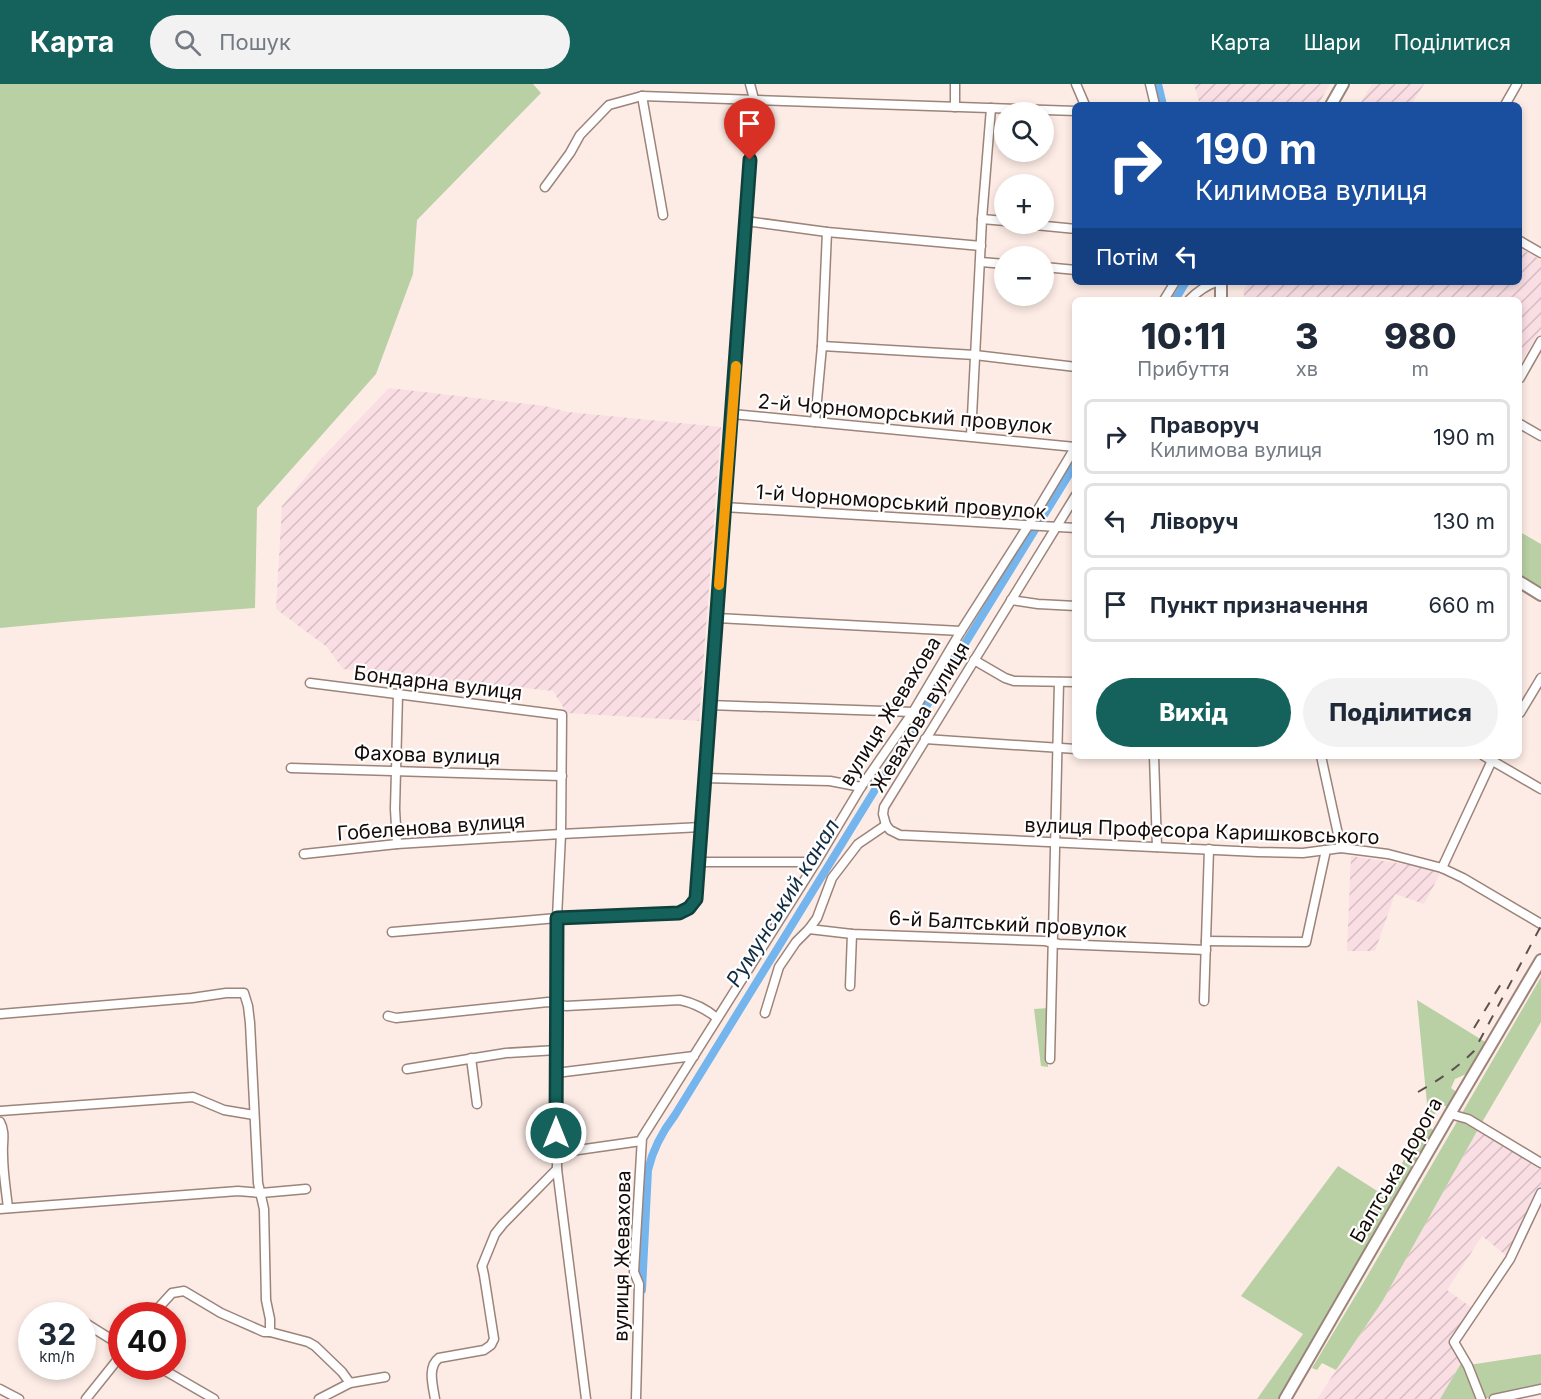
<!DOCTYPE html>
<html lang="uk">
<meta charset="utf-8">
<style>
body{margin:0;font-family:Inter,sans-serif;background:#f2f2f3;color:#1f2937;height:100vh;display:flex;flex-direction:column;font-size:22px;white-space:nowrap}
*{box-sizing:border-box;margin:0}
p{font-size:20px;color:#747a83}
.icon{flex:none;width:33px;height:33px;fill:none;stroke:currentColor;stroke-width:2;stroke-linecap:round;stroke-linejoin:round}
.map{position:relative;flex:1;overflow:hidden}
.side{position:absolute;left:1072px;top:213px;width:450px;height:462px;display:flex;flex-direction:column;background:#fff;border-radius:9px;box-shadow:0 3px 9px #0003}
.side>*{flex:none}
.banner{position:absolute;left:1072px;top:18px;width:450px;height:183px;border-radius:9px;box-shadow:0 3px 9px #0003;background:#1a4fa0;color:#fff;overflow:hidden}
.buttons{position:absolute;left:994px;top:18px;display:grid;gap:12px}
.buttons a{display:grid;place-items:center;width:60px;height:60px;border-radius:50%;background:#fff;box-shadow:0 3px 9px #0003;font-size:30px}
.speed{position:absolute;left:18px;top:1218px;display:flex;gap:12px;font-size:30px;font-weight:700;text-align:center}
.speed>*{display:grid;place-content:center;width:78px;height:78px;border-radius:50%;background:#fff;box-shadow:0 3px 9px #0003;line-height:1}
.speed small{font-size:15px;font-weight:400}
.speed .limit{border:9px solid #d22;background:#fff;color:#111}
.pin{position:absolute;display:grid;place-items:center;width:51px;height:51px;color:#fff;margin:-62px -26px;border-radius:50% 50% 50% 0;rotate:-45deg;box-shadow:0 0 6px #0007}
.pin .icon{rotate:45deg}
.me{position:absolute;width:66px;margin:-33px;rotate:0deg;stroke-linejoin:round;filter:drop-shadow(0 0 4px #0008)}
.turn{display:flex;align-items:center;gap:21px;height:126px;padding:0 24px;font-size:27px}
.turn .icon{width:78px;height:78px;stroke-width:2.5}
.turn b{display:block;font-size:42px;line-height:51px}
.then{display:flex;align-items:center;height:57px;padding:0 24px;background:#0003;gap:12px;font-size:22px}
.eta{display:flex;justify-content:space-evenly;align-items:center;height:102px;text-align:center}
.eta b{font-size:36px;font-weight:800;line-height:42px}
.action{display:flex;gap:12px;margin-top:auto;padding:12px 24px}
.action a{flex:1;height:69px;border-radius:36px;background:#15625c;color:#fff;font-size:24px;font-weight:800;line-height:69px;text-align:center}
.action a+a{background:#f2f2f3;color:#1f2937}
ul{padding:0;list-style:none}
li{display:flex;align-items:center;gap:18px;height:75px;margin:0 12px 9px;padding:0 12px;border:3px solid #e0e1e3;border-radius:9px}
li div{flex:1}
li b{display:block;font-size:22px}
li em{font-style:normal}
header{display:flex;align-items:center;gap:36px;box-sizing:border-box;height:84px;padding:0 30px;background:#15625c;color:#fff}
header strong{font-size:28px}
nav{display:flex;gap:33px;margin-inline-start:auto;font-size:21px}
.search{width:420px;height:54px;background:#f2f2f3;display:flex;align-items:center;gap:15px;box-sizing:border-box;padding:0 21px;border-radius:33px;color:#747a83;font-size:22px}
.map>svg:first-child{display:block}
</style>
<header>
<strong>Карта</strong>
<div class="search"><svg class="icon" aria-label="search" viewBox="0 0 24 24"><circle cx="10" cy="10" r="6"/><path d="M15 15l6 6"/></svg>Пошук</div>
<nav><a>Карта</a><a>Шари</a><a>Поділитися</a></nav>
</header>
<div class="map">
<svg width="1541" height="1315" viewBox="0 0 1541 1315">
<defs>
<pattern id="industrial-furrows" width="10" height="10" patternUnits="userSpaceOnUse" patternTransform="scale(1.5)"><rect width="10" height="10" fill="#f9dee4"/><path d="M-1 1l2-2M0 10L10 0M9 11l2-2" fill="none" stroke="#d5bdc2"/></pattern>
</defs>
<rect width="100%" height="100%" fill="#fdece5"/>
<g fill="url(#industrial-furrows)">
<polygon points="1194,0 1330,0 1319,19 1199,18"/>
<polygon points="1372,0 1424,0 1411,21 1359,21"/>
<polygon points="1520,164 1541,176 1541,245 1520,280 1520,216 1245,216 1243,207 1249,198 1520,198"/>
<polygon points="389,304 545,322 568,328 721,343 699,637 567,629 553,607 343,585 327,563 276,525 282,422 318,378"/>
<polygon points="1351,772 1442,786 1424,820 1395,810 1375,867 1347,867"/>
<polygon points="1479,1044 1541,1080 1541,1107 1509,1174 1482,1152 1447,1206 1475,1226 1454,1258 1453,1269 1463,1276 1440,1315 1317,1315 1382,1218"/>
</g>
<g fill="#b8d0a3">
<polygon points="0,0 533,0 541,9 417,136 413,190 376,290 257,424 255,524 74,537 0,544"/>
<polygon points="1520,448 1541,460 1541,506 1520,494"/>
<polygon points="1541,893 1541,938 1481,1040 1382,1218 1336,1286 1322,1279 1317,1286 1312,1284 1362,1201"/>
<polygon points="1417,916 1487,959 1471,988 1455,995 1451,1004 1459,1010 1451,1025 1441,1020 1433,1033 1428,1030"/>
<polygon points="1048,924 1048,983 1041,982 1034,925"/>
<polygon points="1423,1039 1436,1048 1278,1315 1257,1315 1303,1250 1241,1212 1338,1082 1385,1112"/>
<polygon points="1541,1270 1541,1305 1482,1315 1469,1281"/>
<polygon points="1463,1276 1479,1315 1440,1315"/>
</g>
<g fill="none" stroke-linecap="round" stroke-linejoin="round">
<g stroke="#74b5ee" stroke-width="8">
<polyline points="1158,0 1163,21"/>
<polyline points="1175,216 1186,198"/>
<path d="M642,1206L648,1086C653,1064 662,1048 675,1031L1076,379"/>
</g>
<defs>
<g id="minor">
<polyline points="955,0 955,23"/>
<polyline points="1076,0 1085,21"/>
<polyline points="1150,0 1155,21"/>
<polyline points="642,12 663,131"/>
<polyline points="1505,21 1517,0"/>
<polyline points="545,103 570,69 580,51 609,21 642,12 1076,27"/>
<polyline points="982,135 1005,137"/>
<polyline points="746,137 827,148 981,162"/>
<polyline points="1025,140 1076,145"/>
<polyline points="1520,157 1541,169"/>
<polyline points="981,178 1005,180"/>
<polyline points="1044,183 1076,186"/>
<polyline points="1164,216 1175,198"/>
<path d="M1189,216C1198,207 1205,202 1216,198"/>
<polyline points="822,262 975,271 1076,283"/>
<polyline points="1520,294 1541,257"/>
<polyline points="732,330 1075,363"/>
<polyline points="815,338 822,262 827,148"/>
<polyline points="1520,340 1541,352"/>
<polyline points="971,352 982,135 991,24"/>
<polyline points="724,423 1076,444"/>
<polyline points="1011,516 1038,520 1076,522"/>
<polyline points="717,534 961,547"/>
<polyline points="974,576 1005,594 1014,597 1076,598"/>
<polyline points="310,599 562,631 561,750 557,834 557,1085 586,1315"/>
<polyline points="709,621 913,628"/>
<polyline points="1520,629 1541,594"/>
<polyline points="925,655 1076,665"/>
<polyline points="1154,672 1157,763"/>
<polyline points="1321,672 1341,764"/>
<polyline points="1484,672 1541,705"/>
<polyline points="291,684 562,692"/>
<polyline points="704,694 830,697 861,703"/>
<polyline points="886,741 890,746 900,751 1258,768 1303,769 1341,764 1388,770 1442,784 1463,794 1541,840"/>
<polyline points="886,741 883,730 884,723 1076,411"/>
<polyline points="397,760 395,725 398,610"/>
<polyline points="304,770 397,760 561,750 702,743"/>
<polyline points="699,778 816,778"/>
<polyline points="1442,784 1494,672"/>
<polyline points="809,845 852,850 1045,857 1059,860 1206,866"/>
<polyline points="392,848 557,834 679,829 689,824 696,815 754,15 750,0"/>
<polyline points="1206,857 1306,858 1326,766"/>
<polyline points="850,902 852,850"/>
<polyline points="1204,917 1209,765"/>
<polyline points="765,929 779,883 796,858 809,845 817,834 832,794 858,760 886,741"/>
<polyline points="0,930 192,914 226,909 244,909 248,922 250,939 258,1099 264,1125 266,1216 270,1235 270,1248"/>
<path d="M388,932L396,934L548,918L566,922L680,916C694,919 706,925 717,934"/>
<polyline points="471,974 477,1020"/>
<polyline points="1050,975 1059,598"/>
<polyline points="407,985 506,969 557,966"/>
<polyline points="556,989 694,972"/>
<polyline points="0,1027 193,1013 224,1026 254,1031"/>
<polyline points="1450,1030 1468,1035 1541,1079"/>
<path d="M0,1038C6,1049 2,1059 3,1071C3,1088 6,1106 8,1124"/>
<polyline points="557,1069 641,1057"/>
<polyline points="0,1125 238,1107 261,1109 306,1105"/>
<polyline points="151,1232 172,1209 184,1207 221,1229 264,1248 270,1248 308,1258 315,1262 342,1288 350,1299"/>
<polyline points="82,1237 122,1262"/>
<polyline points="157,1282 214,1315"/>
<polyline points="0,1305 19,1315"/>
<polyline points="86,1315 122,1270"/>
<polyline points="319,1315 350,1299 385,1293"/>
<path d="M435,1315C433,1302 427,1283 439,1274L484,1266L491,1261L494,1255L484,1191L482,1182L495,1150L503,1140L557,1085"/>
<polyline points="636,1315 639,1200 634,1188 642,1054 816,778 861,703 913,628 961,547 1028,442 1076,362"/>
<polyline points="1481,1315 1468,1282 1454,1258 1510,1175 1541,1109"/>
<polyline points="1494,1315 1541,1305"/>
</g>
<g id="major">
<polyline points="1331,21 1343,0"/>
<polyline points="1221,216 1221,198"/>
<polyline points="1520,498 1541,511"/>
<polyline points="1285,1315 1450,1030 1541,876"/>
</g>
</defs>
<use href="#minor" stroke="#9c847a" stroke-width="11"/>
<use href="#major" stroke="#9c847a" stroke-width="14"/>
<use href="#minor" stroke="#fff" stroke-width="8"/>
<use href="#major" stroke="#fff" stroke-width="10"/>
<g stroke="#5e524e" stroke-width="2" stroke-dasharray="10 10" stroke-linecap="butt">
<polyline points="1474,944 1504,895"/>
<path d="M1418,1008C1439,996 1457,984 1474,967L1541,842"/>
</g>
</g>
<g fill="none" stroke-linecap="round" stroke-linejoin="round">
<defs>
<polyline id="route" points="556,1049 557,834 679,829 689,824 696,815 750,76"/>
</defs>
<use href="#route" stroke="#0e403c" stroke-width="15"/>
<use href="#route" stroke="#15625c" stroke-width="10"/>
<polyline stroke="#f59e0b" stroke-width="10" points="719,501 736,282"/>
</g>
<g text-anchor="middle" stroke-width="4.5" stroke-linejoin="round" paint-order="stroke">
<g font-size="20" fill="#150c09" stroke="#fff">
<text transform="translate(905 330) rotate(5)" y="7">2-й Чорноморський провулок</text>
<text transform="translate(901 418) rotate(4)" y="7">1-й Чорноморський провулок</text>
<text transform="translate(438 599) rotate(7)" y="7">Бондарна вулиця</text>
<text transform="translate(890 627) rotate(-58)" y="7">вулиця Жевахова</text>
<text transform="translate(920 633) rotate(-59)" y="7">Жевахова вулиця</text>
<text transform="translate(427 671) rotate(2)" y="7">Фахова вулиця</text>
<text transform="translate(431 743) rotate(-4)" y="7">Гобеленова вулиця</text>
<text transform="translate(1202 747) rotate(2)" y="7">вулиця Професора Каришковського</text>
<text transform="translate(1008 840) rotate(3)" y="7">6-й Балтський провулок</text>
<text transform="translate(1396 1086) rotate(-60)" y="7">Балтська дорога</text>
<text transform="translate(622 1172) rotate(-89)" y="7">вулиця Жевахова</text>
</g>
<g font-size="21" font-style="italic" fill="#102c43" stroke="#fff">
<text transform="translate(783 819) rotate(-58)" y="7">Румунський канал</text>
</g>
</g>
</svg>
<div class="buttons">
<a><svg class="icon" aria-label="search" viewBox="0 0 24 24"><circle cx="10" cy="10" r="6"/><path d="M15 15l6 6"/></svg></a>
<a>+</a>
<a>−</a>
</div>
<div class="speed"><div>32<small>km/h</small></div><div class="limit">40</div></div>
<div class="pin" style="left:750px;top:76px;background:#d93025"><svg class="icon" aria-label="arrive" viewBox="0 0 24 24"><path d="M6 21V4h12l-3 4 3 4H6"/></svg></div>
<svg class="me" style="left:556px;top:1049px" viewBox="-20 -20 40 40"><circle r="17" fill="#15625c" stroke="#fff" stroke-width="3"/><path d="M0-11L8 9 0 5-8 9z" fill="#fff"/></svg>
<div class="banner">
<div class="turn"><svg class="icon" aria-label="right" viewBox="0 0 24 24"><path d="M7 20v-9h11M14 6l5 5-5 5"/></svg><div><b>190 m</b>Килимова вулиця</div></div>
<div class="then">Потім<svg class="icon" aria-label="left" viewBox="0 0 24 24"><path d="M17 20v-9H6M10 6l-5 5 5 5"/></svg></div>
</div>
<section class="side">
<div class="eta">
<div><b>10:11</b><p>Прибуття</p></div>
<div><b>3</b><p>хв</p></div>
<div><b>980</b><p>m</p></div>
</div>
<ul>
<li><svg class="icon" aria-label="right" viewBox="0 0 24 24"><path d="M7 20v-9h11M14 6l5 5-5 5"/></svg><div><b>Праворуч</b><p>Килимова вулиця</p></div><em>190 m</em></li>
<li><svg class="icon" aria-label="left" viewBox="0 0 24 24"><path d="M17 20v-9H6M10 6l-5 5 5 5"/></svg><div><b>Ліворуч</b></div><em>130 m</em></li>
<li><svg class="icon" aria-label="arrive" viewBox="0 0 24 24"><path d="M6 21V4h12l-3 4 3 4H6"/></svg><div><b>Пункт призначення</b></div><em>660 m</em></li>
</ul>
<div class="action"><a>Вихід</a><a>Поділитися</a></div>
</section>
</div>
